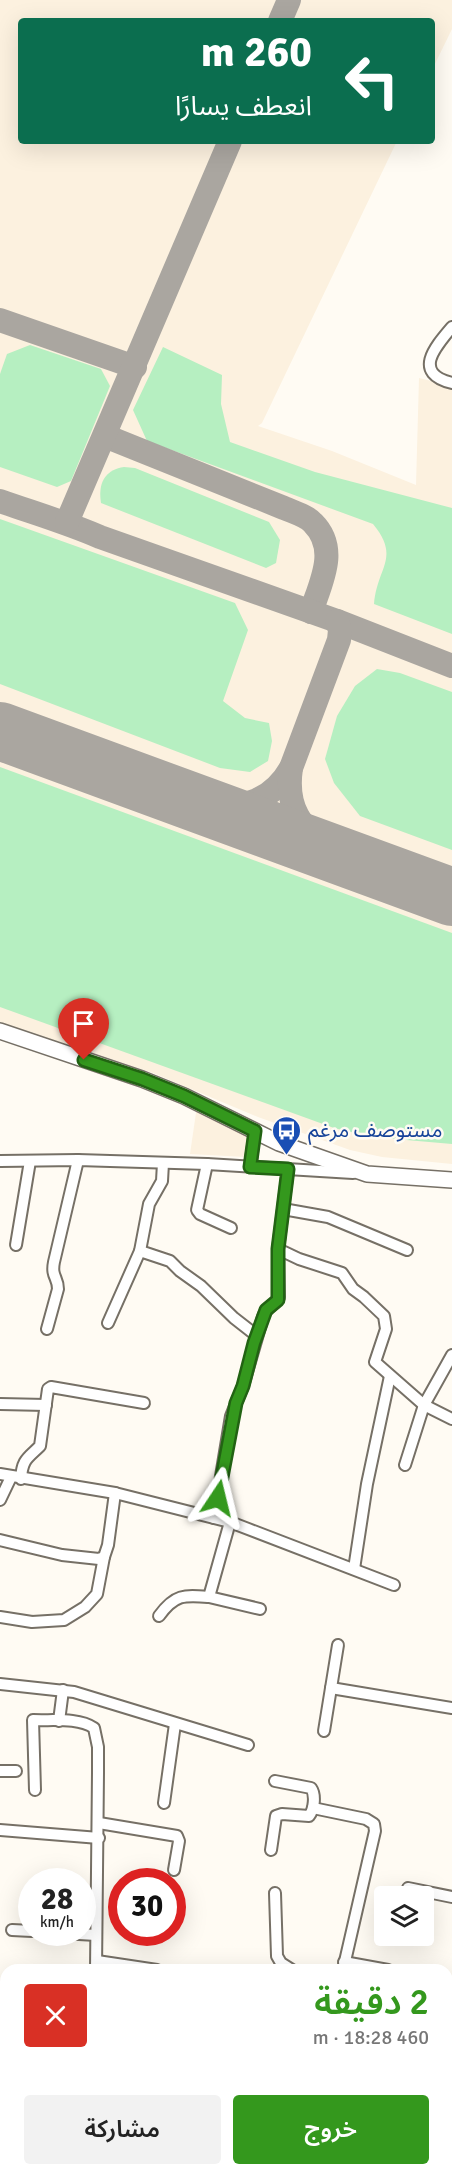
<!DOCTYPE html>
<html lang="ar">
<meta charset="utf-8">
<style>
body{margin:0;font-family:Signika,"Noto Sans Arabic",sans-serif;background:#f2f2f2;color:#222;direction:rtl;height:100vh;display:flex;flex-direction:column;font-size:22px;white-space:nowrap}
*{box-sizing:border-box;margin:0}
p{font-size:20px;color:#767676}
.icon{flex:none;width:33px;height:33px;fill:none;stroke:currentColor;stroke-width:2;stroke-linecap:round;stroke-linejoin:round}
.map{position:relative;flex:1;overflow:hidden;direction:ltr}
.side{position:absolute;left:0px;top:1964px;width:453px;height:212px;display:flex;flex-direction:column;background:#fff;border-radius:18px 18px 0 0;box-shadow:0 6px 24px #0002;direction:rtl}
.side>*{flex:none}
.banner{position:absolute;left:18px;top:18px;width:417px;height:126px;border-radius:6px;box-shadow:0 6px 24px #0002;direction:rtl;background:#0b6e4f;color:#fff;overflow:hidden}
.controls{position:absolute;left:374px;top:1886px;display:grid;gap:12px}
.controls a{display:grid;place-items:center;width:60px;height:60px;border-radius:6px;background:#fff;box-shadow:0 6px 24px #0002;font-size:30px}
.speed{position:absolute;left:18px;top:1868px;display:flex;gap:12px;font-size:30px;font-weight:700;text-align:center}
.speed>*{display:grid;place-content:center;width:78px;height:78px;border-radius:50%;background:#fff;box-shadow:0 6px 24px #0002;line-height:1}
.speed small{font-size:15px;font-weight:400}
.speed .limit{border:9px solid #d22;background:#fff;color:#111}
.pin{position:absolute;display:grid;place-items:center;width:51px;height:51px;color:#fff;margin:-62px -26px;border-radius:50% 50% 50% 0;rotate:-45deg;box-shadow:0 0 6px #0007}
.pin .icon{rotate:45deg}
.me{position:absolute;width:66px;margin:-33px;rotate:10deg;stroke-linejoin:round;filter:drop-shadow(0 0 4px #0008)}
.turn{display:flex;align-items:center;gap:21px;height:126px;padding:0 24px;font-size:27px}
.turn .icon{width:78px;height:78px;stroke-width:2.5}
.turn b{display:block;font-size:42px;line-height:51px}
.round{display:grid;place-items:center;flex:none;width:63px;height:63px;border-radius:6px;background:#f2f2f2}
.headline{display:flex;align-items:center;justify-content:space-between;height:102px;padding:0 24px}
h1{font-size:36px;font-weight:600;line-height:45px;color:#34981d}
.cta{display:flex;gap:12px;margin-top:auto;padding:12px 24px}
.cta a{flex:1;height:69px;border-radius:6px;background:#34981d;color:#fff;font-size:24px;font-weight:600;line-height:69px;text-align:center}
.cta a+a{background:#f2f2f2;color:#222}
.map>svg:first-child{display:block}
</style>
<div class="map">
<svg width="452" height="2174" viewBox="0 0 452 2174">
<rect width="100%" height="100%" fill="#fffbf3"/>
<g fill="#fcf1df">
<polygon points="0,0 452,0 452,29 432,70 432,21 21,21 21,141 397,141 262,423 258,426 332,451 416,485 419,378 452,386 452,1164 382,1157 350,1150 258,1117 153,1073 0,1022"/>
<polygon points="197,1106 249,1136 245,1157 190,1154"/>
</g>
<g fill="#b6efc1">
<polygon points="30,345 101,369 110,386 71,481 57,487 0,467 0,374 7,354"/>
<path d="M163,347L222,375L221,404L230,442L315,472L452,508V634L374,604C377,567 401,558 373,524L147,441L133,410Z"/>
<path d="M124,467L135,468L269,522L280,540L276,563L266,568L101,503C98,484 104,470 124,467Z"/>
<polygon points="0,519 235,603 248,630 223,701 245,718 269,723 272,741 268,761 250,772 220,768 0,684"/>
<polygon points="377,669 400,673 452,692 452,850 360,816 334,783 325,759 337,716 355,686"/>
<polygon points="0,767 452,933 452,1144 372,1137 334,1128 0,1007"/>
</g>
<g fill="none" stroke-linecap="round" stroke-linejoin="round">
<g stroke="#aaa6a0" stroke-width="24">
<polyline points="280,21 289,0"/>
<polyline points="0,320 135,367"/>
<path d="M105,436L284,508C293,512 307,516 313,523C339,549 321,582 311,612"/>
<path d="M0,501C34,513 68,523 100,537L337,621L452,666"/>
<polyline points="67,522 230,141"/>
<path d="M208,807C245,808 272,801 291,768"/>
<path d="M331,853C301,826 285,809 291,768L339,640L340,630L337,621"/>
</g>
<polyline stroke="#aaa6a0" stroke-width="58" points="0,731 452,897"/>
<defs>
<g id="street">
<path d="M452,327C435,347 412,373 452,383"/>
<polyline points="0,1161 78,1160 207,1164 353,1173"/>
<polyline points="207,1164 197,1210 200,1214 231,1228"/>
<polyline points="250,1167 255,1131"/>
<polyline points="283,1209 328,1217 407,1250"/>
<polyline points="16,1245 30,1161"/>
<polyline points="278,1249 299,1259 342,1273 353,1289 364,1297 384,1316 386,1329 375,1362 424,1405 452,1419"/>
<polyline points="140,1251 170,1261 180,1271 201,1286 234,1318 257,1336"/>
<polyline points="108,1323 140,1251 149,1204 162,1181 163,1163"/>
<path d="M47,1329L58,1289C58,1277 51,1277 54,1262L78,1160"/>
<polyline points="0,1404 46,1405"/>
<polyline points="405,1465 424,1405 452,1355"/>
<polyline points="0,1474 115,1493 230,1522 394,1585"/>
<path d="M21,1479C22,1459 28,1458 40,1446L48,1389L51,1387L144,1403"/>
<polyline points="0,1500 11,1477"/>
<path d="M214,1518L231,1416L243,1386L263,1317C267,1306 276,1305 279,1297L278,1249L288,1169"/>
<polyline points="230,1522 209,1597 260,1609"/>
<polyline points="0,1540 62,1555 99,1559 104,1557 108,1545 115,1493"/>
<polyline points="354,1569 367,1484 390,1376"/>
<path d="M159,1616C175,1594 184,1595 209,1597"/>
<polyline points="0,1617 32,1622 64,1620 85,1607 97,1594 104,1557"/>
<polyline points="0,1684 74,1692 248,1745"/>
<polyline points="331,1688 452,1708"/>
<polyline points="59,1721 63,1690"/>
<polyline points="324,1731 338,1645"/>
<polyline points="0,1771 16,1771"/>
<path d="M35,1790L33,1720C51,1721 78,1717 94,1728L98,1747V1773L96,1970"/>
<polyline points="164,1803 175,1724"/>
<polyline points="313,1808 366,1819 374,1824 375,1831 343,1970"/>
<polyline points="99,1823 177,1836 179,1841 174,1870"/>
<polyline points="0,1830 99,1838"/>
<path d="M271,1850L276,1816L282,1814L309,1816C314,1810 316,1795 311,1788L275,1781"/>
<polyline points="408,1888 452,1897"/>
<polyline points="275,1893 277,1956 281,1963 292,1970"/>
<polyline points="12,1930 32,1931"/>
<polyline points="45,1932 96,1935"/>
<polyline points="97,1961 157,1970"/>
<polyline points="344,1962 388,1970"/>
<polyline points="447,2028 452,2029"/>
<polyline points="0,2111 6,1999"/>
<polyline points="262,2169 272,2170 278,2174"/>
<polyline points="159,2174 159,2169"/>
</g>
<g id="secondary">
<polyline points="0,1031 142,1079 184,1096 279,1143 367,1174 452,1180"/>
<polyline points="447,2077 452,2050"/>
<polyline points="443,2169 448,2174"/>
</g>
</defs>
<use href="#street" stroke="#767066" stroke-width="14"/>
<use href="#secondary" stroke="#767066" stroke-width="18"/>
<use href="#street" stroke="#fff" stroke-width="10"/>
<use href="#secondary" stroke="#fff" stroke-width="15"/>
</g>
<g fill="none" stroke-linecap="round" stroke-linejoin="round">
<defs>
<polyline id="route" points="84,1060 142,1079 184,1096 255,1131 250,1167 288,1169 278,1249 278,1300 266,1310 254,1343 243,1386 236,1403 218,1498"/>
</defs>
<use href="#route" stroke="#226313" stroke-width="15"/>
<use href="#route" stroke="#34981d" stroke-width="10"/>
</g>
<defs>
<symbol id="bus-pin" viewBox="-11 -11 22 30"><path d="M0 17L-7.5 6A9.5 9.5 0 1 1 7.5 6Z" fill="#1a4fb4" stroke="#fffbf3"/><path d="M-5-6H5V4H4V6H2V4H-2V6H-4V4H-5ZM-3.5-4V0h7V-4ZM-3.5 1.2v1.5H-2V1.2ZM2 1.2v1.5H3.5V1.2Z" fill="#fff"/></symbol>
</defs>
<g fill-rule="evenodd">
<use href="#bus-pin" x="270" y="1114" width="33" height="45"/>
</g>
<g text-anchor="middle" stroke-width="5" stroke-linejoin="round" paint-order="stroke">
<g font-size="21" fill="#164399" stroke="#fffbf3" text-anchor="start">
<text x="308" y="1137">مستوصف مرغم</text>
</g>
</g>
</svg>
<div class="controls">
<a><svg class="icon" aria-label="layers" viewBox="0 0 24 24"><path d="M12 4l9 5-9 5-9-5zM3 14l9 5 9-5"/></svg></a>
</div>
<div class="speed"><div>28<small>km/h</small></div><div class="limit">30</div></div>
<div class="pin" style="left:84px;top:1060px;background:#d93025"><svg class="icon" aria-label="arrive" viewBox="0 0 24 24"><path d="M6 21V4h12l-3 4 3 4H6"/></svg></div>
<svg class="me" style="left:218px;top:1498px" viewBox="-20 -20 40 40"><path d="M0-17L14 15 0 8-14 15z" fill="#34981d" stroke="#fff" stroke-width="4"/></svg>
<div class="banner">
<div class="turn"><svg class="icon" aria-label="left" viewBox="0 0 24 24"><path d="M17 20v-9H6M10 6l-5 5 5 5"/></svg><div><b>260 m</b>انعطف يسارًا</div></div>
</div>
<section class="side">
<div class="headline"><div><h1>2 دقيقة</h1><p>460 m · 18:28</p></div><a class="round" style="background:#d93025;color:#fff"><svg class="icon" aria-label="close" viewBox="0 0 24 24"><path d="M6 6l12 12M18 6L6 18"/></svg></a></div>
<div class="cta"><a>خروج</a><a>مشاركة</a></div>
</section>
</div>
